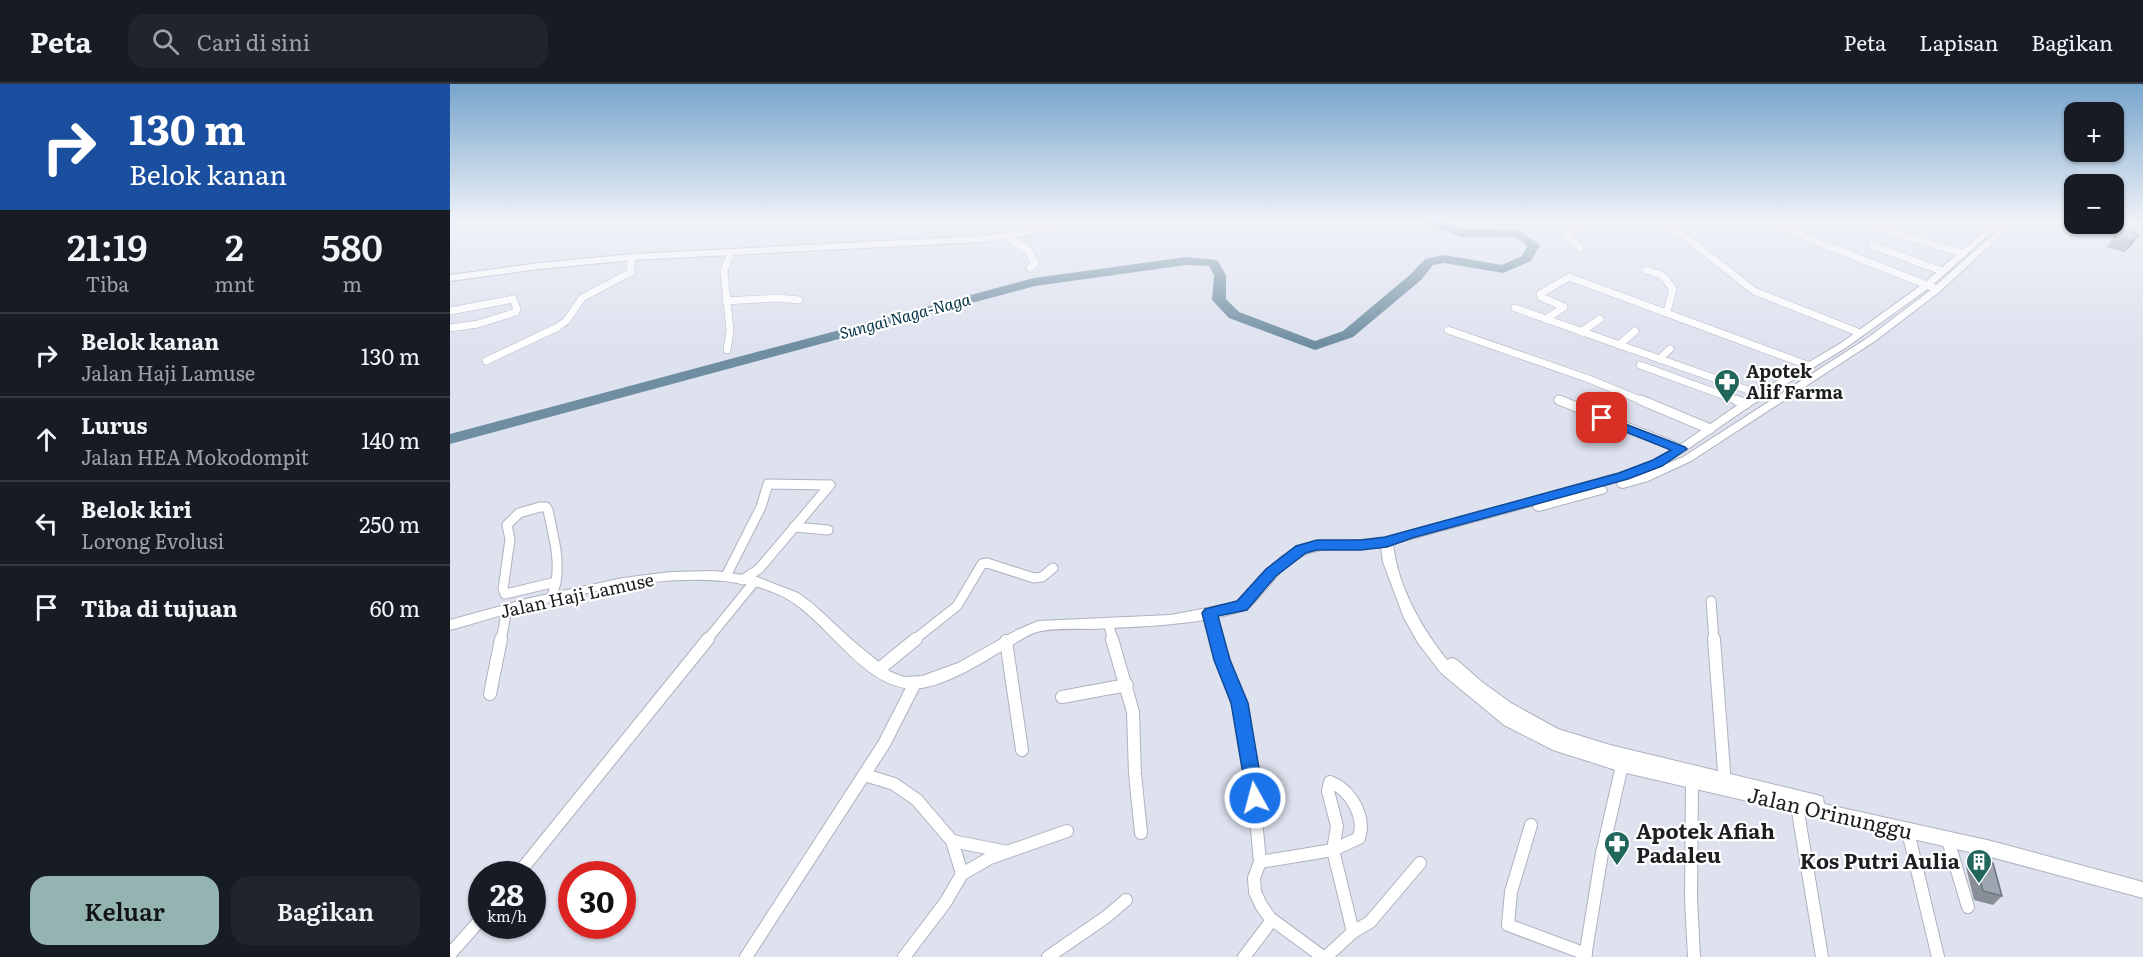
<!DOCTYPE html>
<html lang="id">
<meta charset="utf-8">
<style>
body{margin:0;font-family:Literata,serif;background:#20242c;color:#f1f3f6;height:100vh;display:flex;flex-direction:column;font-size:22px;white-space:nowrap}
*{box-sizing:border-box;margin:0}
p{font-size:20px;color:#9ea1a6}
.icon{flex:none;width:33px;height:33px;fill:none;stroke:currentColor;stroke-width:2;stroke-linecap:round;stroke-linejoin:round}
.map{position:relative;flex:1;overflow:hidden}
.panel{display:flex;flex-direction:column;background:#171b24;width:450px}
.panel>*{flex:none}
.guide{background:#1a4fa0;color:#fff;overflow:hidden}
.fabs{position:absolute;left:1614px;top:18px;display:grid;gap:12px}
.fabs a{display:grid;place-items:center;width:60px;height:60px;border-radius:12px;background:#171b24;box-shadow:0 2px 4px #0004;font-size:30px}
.speed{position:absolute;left:18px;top:777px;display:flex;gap:12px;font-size:30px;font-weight:700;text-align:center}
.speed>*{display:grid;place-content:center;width:78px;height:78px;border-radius:50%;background:#171b24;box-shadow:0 2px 4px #0004;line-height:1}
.speed small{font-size:15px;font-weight:400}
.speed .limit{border:9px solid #d22;background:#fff;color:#111}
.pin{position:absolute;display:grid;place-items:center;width:51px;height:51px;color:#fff;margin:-26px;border-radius:12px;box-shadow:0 3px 9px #0006}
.me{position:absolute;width:66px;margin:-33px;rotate:353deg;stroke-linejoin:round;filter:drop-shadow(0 0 4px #0008)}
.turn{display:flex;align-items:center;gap:21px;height:126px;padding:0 30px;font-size:27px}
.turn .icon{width:78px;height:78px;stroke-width:2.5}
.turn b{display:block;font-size:42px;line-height:51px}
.eta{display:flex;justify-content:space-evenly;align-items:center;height:102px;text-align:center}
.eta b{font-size:36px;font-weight:600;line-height:42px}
.action{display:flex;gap:12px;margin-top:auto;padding:12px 30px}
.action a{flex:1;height:69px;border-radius:18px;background:#93b4b0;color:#111;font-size:24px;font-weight:600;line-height:69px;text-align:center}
.action a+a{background:#20242c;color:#f1f3f6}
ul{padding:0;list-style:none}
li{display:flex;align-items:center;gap:18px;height:84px;padding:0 30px;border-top:2px solid #363941}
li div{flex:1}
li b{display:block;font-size:22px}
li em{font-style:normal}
header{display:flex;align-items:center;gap:36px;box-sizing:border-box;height:84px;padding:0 30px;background:#171b24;border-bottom:2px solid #363941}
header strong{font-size:28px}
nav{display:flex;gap:33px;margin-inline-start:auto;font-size:21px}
.search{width:420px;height:54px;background:#20242c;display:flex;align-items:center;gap:15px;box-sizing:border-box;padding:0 21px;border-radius:18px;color:#9ea1a6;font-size:22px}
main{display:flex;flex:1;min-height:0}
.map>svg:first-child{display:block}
</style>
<header>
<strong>Peta</strong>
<div class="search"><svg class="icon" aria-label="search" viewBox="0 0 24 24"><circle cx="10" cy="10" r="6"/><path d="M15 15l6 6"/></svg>Cari di sini</div>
<nav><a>Peta</a><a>Lapisan</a><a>Bagikan</a></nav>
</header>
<main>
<section class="panel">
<div class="guide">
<div class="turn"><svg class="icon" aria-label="right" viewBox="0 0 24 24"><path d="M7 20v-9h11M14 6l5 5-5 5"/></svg><div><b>130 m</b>Belok kanan</div></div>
</div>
<div class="eta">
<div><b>21:19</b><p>Tiba</p></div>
<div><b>2</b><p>mnt</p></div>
<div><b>580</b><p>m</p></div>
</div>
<ul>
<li><svg class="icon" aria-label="right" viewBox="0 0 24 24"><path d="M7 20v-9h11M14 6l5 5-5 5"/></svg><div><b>Belok kanan</b><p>Jalan Haji Lamuse</p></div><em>130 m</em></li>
<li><svg class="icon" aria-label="ahead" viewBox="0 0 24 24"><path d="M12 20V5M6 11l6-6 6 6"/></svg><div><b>Lurus</b><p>Jalan HEA Mokodompit</p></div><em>140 m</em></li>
<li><svg class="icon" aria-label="left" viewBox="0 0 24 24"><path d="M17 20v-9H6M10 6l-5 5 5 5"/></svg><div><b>Belok kiri</b><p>Lorong Evolusi</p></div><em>250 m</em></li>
<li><svg class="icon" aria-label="arrive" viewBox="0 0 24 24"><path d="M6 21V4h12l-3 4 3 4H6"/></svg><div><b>Tiba di tujuan</b></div><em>60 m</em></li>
</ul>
<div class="action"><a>Keluar</a><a>Bagikan</a></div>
</section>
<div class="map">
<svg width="1693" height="873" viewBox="0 0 1693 873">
<rect width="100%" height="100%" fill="#dee2ef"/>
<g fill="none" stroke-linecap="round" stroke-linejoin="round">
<polygon fill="#6f8ea1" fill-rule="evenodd" points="973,138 990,138 1012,145 1069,146 1090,161 1081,177 1053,189 994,179 983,181 971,196 903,253 865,266 779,234 762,216 764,191 759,182 736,181 585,202 0,360 0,350 584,194 736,173 767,176 776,191 776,215 789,228 865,257 893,247 961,190 975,175 994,171 1052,181 1072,172 1077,162 1066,153 1011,153"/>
<defs>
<g id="minor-far2">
<polyline points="1207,138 1233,151 1304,207 1410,249"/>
<polyline points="1317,138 1487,205"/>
<polyline points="1407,138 1513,169"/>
<polyline points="556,152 578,166 585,179 580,184"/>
<polyline points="1423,162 1492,187"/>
<polyline points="1130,164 1116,149 1136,138"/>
<polyline points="1196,186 1212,191 1223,205 1217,227"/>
<polyline points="276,217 327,214 349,216"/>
<polyline points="1065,224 1312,311"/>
<polyline points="0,227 63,215 67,225 66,228 28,240 0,244"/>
<polyline points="1096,235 1114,223 1091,213 1090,210 1119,193 1360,282"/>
<polyline points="998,246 1139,295 1195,318"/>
<polyline points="1131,248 1150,235"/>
<polyline points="1169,261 1185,247"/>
<polyline points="277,266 280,247 274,187 281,168"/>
<polyline points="1209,275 1220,265"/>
<polyline points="36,277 108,243 117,236 132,214 181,188 180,180 183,173"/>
<polyline points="1190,281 1291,318"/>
<polyline points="1108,316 1113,318"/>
</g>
<g id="minor-far1">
<polyline points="1109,316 1231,365"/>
<polyline points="1191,316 1260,345"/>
<polyline points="1286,316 1296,320"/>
<path d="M90,423H96L98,426C103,451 110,473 106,498L55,510L53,505L60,455L57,441L69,429Z"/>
<polyline points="344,443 378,446"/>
<polyline points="276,492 311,423 318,400 380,401"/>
<polyline points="292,496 309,485 380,401"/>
<polyline points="102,513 106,498"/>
<polyline points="1261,517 1264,556"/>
<polyline points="760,529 767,556"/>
<polyline points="658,539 663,556"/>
<polyline points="51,556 57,525"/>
<polyline points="257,556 305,497"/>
<polyline points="464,556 507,522 532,480 537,479 584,494 592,493 603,484"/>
</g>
<g id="minor">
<polyline points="662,555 683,628 685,690 691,749"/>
<polyline points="767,555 793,636 802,693 810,778 804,794 805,808 811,821 820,834 873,873"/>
<polyline points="1264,555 1275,700"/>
<polyline points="556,557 572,666"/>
<polyline points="428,586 466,555"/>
<polyline points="40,610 51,555"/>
<polyline points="612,613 677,601"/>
<polyline points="415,691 444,700 467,716 502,757 512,790"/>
<path d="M880,698C901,706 916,733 909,754L883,766L887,742L878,707Z"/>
<polyline points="1242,698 1241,814 1244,873"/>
<polyline points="1347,722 1372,873"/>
<polyline points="1081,741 1061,808 1058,841 1136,870"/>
<polyline points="1458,748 1488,873"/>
<polyline points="1498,756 1518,823"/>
<polyline points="502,757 558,768"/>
<polyline points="810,778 883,766"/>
<polyline points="68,790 258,555"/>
<polyline points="903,848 920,838 970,779"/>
<polyline points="0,870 32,834"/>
<polyline points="296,873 434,660 465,599"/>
<polyline points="454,873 495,819 512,790 540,774 617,747"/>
<polyline points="598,873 656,833 676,816"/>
<polyline points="794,873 822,836"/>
<polyline points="876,873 903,848 883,766"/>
<polyline points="1135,873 1152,769 1173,677"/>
</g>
<g id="tertiary">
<path d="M1544,138H1553L1479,204L1397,263L1300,322L1235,367L1211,381L1177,395L1114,412L1151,402L1155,403L1157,406L1155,409L1089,427L1085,426L1083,423L1085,421L943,460C948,503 971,543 997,576L1002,574L1007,576L1032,598L1061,619L1108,645L1160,661L1367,711L1373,713L1374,720L1541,757L1693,798V814L1541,773L1172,688L1103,666L1054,641L991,589L968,559L954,534L933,478L931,463C902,465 862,460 838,480C827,490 805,523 792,527C744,542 692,542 642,545C625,545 607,544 591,547C580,549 569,557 559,563C532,578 504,598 472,604C421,612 383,546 345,520C334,512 317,505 304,502C210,480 91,520 0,546V536L80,514L173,494L220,488L265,487L307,493L348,509L362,519L402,556L441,588L454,593L472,592L508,579L567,546L588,537L721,531L788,518L831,473L855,460L937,454L1169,389L1203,377L1227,363L1292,318L1391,259L1473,200Z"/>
<polygon points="1557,138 1566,138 1488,209 1425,257 1241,377 1198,397 1173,404 1169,403 1167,400 1169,397 1190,391 1233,373 1419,253 1482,205"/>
</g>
<polygon id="secondary" points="612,138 627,138 575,152 532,158 183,176 89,185 0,197 0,191 89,179 183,170 532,152 575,146"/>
</defs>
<use href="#minor-far2" stroke="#aeb2bf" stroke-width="8"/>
<use href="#minor-far1" stroke="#aeb2bf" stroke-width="11"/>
<use href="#minor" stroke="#aeb2bf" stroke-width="14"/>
<use href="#tertiary" stroke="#aeb2bf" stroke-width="2"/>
<use href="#secondary" stroke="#aeb2bf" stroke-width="2"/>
<use href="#minor-far2" stroke="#fff" stroke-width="7"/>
<use href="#minor-far1" stroke="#fff" stroke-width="9"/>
<use href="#minor" stroke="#fff" stroke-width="12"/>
<use href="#tertiary" fill="#fff" fill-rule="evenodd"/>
<use href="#secondary" fill="#fff" fill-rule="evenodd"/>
</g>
<g fill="#878e97">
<polygon points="1689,150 1682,161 1674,168 1657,163 1664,152"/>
<polygon points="1524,774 1552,812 1543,821 1524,816 1516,783"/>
</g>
<polygon fill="#6e747b" points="1689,150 1682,161 1674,168 1681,157"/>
<g fill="#9da5b0" stroke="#6e747b" stroke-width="1.5">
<polygon points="1670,145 1689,150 1681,157 1664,152"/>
<polygon points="1524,774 1543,779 1552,812 1533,807"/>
</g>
<linearGradient id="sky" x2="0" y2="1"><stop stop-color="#77a5cc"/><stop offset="0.53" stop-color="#f0f2f8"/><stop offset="1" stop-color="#f0f2f8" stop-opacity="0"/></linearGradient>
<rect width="1693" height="260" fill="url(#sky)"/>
<polygon fill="#1a73e8" stroke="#114b97" stroke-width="1.5" points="1152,331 1235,363 1237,365 1212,382 1178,395 962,454 937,463 911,466 867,466 856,469 826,492 797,526 768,532 780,576 798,619 814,714 811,720 805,722 798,720 781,619 764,576 752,529 755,525 787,517 816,485 846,462 867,456 911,456 935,453 1169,389 1203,376 1221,366 1148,337 1148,332"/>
<defs>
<symbol id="pharmacy-pin" viewBox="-11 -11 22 30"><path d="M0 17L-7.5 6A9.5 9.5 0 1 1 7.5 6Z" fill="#20665a" stroke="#fff"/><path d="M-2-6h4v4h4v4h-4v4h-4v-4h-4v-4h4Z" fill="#fff"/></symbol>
<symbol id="building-pin" viewBox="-11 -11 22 30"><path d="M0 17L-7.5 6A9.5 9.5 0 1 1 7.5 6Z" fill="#20665a" stroke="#fff"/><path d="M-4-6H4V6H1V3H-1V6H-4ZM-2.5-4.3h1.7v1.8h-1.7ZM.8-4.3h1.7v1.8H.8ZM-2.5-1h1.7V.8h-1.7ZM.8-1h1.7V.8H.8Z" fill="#fff"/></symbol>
</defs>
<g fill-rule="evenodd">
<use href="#pharmacy-pin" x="1262" y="283" width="30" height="40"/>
<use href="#pharmacy-pin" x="1152" y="745" width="30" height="40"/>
<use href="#building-pin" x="1514" y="763" width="30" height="40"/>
</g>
<g text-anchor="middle" stroke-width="4.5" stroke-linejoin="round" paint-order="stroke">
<g font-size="16" font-style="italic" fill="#063449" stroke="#fff">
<text transform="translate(455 232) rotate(-15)" y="6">Sungai Naga-Naga</text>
</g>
<g font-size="18" font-weight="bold" fill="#1c1e22" stroke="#fff" text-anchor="start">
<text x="1296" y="294">Apotek<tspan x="1296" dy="21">Alif Farma</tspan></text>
</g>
<g font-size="18" fill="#1c1e22" stroke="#fff">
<text transform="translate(127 512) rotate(-12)" y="6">Jalan Haji Lamuse</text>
</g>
<g font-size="21" fill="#1c1e22" stroke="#fff">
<text transform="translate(1380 730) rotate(13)" y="7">Jalan Orinunggu</text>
</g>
<g font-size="21" font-weight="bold" fill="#1c1e22" stroke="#fff" text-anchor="start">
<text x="1186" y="755">Apotek Afiah<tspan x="1186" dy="24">Padaleu</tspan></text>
<text x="1510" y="785" text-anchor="end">Kos Putri Aulia</text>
</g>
</g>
</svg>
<div class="fabs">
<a>+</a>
<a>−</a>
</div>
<div class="speed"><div>28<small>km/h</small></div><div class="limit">30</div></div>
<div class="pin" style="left:1152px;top:334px;background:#d93025"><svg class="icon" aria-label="arrive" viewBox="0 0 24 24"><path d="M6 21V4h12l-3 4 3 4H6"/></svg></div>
<svg class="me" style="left:805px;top:714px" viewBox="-20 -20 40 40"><circle r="17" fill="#1a73e8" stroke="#fff" stroke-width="3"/><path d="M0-11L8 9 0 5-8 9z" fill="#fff"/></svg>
</div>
</main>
